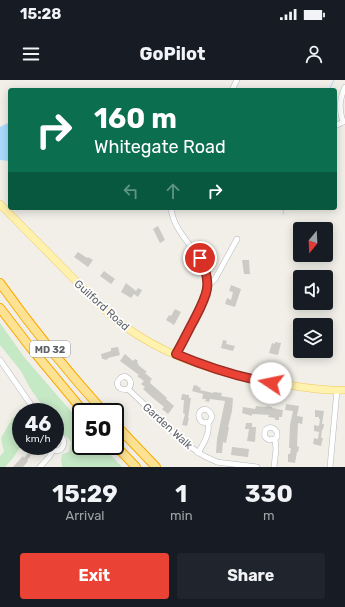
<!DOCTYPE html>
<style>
body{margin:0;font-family:Rubik,sans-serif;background:#20242c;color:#f1f3f6;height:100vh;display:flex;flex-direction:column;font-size:15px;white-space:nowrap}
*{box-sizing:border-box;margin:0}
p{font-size:13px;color:#9ea1a6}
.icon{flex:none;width:22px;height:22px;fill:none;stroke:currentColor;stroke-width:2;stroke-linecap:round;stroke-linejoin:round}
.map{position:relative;height:387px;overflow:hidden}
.drawer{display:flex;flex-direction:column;background:#171b24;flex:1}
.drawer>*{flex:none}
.banner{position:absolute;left:8px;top:8px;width:329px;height:122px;border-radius:4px;box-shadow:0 2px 10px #0003;background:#0b6e4f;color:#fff;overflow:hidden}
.needle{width:26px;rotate:198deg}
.buttons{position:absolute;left:293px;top:142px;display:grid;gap:8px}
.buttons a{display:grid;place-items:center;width:40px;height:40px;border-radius:4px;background:#171b24;box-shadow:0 2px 10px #0003;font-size:20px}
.speed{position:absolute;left:12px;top:323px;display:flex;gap:8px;font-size:20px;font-weight:700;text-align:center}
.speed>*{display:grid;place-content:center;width:52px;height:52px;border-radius:50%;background:#171b24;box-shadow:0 2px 10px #0003;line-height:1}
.speed small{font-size:10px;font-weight:400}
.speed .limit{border:2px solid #111;border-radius:6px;background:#fff;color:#111}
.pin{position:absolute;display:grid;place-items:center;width:34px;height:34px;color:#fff;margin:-17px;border:2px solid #fff;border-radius:50%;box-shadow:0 1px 4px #0007}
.me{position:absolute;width:44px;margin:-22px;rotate:281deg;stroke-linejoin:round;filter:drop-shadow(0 0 3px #0008)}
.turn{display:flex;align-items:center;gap:14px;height:84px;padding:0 20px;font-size:18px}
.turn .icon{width:52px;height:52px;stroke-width:2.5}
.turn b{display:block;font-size:28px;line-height:34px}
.lanes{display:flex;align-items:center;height:38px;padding:0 20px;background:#0003;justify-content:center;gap:20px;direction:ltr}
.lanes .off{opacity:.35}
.eta{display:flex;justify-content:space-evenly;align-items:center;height:68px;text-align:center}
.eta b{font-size:24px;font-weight:700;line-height:28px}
.cta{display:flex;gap:8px;margin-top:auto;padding:8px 20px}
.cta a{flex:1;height:46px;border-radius:4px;background:#ea4335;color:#fff;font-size:16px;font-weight:700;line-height:46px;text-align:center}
.cta a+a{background:#20242c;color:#f1f3f6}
.status{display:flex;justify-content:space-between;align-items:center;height:28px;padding:0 20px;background:#171b24;direction:ltr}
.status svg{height:11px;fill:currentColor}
header{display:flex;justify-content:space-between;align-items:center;height:52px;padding:0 20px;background:#171b24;font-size:18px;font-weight:700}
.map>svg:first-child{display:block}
</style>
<div class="status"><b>15:28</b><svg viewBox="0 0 49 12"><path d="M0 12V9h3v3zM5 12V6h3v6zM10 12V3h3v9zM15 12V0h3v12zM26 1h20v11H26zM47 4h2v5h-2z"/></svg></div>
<header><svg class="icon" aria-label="menu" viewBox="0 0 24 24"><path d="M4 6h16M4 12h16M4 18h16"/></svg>GoPilot<svg class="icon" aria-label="person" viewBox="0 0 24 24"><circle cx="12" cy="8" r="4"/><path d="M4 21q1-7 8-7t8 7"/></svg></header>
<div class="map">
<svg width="345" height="387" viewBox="0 0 345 387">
<rect width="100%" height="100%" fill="#f1efe8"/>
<g fill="#c5e8c5">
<polygon points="0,243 24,277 81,343 81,366 102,366 122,387 62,387 61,380 62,374 69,372 71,362 67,357 56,350 55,349 55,332 47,332 30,308 21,291 0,265"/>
<polygon points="22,330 24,332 21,332 21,366 13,378 5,387 0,387 0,376 4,372 1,358 12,339"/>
</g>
<polygon fill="#aadaff" points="10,42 10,81 0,80 0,47"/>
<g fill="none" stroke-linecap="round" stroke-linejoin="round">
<g stroke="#aadaff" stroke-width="1">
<polyline points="329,10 334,0"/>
<polyline points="283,134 284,128"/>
</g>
</g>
<g fill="#cccac5">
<polygon points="158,146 165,160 160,163 153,149"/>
<polygon points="78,172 87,178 88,177 93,180 88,187 74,177"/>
<polygon points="242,180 249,180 250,194 244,194"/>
<polygon points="104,191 115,199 111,204 100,196"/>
<polygon points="126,203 136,211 138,208 142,210 138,217 134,214 131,218 121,212"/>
<polygon points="231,205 241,209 235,227 225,224 227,218 231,220 233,212 229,211"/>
<polygon points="175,229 181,232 174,245 166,240 169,235 171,236"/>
<polygon points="223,260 227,261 226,264 235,266 233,271 221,268"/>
<polygon points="275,262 281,263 278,275 269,273 272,263 275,264"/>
<polygon points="118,267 120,275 108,278 108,279 105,280 104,279 102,279 101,274 111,271 111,268"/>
<polygon points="125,274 133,281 135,279 138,281 137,283 139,284 138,285 147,292 145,293 152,299 150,301 151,302 150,303 167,318 166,319 174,326 168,334 162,329 164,327 153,318 143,309 145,307 141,304 144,301 137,296 139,295 120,281"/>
<polygon points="194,305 198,306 198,307 201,308 200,310 213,313 214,312 222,313 221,316 233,318 232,331 228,347 229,347 228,353 226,363 223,362 222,373 216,373 217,359 225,321 210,319 209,322 205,321 206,319 202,319 203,314 192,311"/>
<polygon points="182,314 189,315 189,318 191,318 188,338 189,338 187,346 182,345 185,334 183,333 184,320 181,320"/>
<polygon points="286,324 299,326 297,336 303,337 302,344 298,343 297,366 299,367 298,372 297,372 295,383 288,382 288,374 290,374 291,368 289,368 290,345 293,331 285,330"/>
<polygon points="256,326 266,327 267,326 272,327 272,328 283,330 282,337 279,337 279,340 275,340 275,338 268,337 269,335 252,334 252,336 242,333 243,327 255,329"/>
<polygon points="315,330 324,331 322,344 324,344 323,350 322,349 321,358 323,358 321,366 313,364 314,358 318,359 319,352 314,351 314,345 319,346 320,339 319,339 319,337 315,337"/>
<polygon points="246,343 252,343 252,347 256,347 255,362 247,361 249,349 245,349"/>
<polygon points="30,366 37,366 34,370 35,371 27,380 28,381 23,387 13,387 23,376 24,378 28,373 26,371"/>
<polygon points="232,367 249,369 248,377 231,375"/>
</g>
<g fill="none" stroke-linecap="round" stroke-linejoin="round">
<defs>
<g id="minor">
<polyline points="232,10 237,0"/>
<path d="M343,42C339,29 339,20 345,7"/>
<polyline points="335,46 345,41"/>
<path d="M171,128C175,164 220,179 204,220L176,275"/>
<polyline points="208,206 215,199 237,159"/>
<polyline points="0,280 36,332"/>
<path d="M128,309C131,306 132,303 129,299L125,296C113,299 116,312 128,309L186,364L204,376L217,382L224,383L257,387"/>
<path d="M49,366C60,381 73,356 55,355"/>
<path d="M198,373C204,363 210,354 208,343L210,341L212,337C208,322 192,332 202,342L208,343"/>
<polyline points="40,387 49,377 53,370"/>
<path d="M274,387L276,369L275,359L277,357V352C272,344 263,347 265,357L269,360L275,359"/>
<polyline points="330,387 337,310"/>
</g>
<path id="major" d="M0,124C26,150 51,176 77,202C92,217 106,233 123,245C170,280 231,297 288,305C306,308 326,311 345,310"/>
<g id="highway">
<path d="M0,203C32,248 67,291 104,332"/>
<polyline points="0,228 30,267 84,332"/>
<polyline points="115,344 156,387"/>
<polyline points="115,365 136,387"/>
</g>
</defs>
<use href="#minor" stroke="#b5b8bc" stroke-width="6"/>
<use href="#major" stroke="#f2c960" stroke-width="8"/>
<use href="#highway" stroke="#f9ab00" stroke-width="10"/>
<use href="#minor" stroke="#fff" stroke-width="5"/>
<use href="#major" stroke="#fff2af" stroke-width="7"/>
<use href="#highway" stroke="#fde293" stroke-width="8"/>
</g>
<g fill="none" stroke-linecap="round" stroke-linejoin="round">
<defs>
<path id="route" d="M200,178C214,205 206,217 193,242C187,253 182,264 176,274C207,287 238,297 271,303"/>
</defs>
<use href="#route" stroke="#982c22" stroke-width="10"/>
<use href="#route" stroke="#ea4335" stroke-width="7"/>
</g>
<g text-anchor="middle" stroke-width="3.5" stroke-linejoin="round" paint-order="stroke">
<rect fill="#fff" stroke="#8f9295" stroke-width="1" x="30" y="261" width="40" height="16" rx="3"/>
<g font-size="10" font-weight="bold" fill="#5f6368">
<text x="50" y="273">MD 32</text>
</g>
<g font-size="11" fill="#5f6368" stroke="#fff">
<text transform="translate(102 225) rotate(42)" y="4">Guilford Road</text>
<text transform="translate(168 346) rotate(42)" y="4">Garden Walk</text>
</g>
</g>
</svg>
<div class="buttons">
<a><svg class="needle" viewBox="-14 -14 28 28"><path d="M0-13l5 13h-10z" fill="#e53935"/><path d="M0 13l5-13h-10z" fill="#9ea1a6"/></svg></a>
<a><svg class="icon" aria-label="sound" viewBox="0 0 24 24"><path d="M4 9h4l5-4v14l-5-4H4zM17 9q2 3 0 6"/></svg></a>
<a><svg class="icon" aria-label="layers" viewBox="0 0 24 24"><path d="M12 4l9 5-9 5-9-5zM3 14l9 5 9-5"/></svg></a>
</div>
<div class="speed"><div>46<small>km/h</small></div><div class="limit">50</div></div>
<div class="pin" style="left:200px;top:178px;background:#d93025"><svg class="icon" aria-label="arrive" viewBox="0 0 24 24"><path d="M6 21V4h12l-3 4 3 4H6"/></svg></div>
<svg class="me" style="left:271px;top:303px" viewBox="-20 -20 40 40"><circle r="19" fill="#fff"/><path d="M0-13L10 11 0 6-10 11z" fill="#ea4335"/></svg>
<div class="banner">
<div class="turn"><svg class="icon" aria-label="right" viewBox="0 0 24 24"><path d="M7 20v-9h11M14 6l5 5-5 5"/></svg><div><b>160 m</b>Whitegate Road</div></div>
<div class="lanes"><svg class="icon off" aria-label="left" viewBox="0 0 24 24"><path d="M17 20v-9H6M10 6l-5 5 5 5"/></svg><svg class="icon off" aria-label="ahead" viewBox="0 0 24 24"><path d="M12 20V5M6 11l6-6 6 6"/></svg><svg class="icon" aria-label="right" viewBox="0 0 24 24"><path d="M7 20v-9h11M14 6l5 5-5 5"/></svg></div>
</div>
</div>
<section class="drawer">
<div class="eta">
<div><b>15:29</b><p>Arrival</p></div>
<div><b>1</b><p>min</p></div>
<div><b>330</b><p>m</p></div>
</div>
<div class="cta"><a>Exit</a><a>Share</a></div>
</section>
